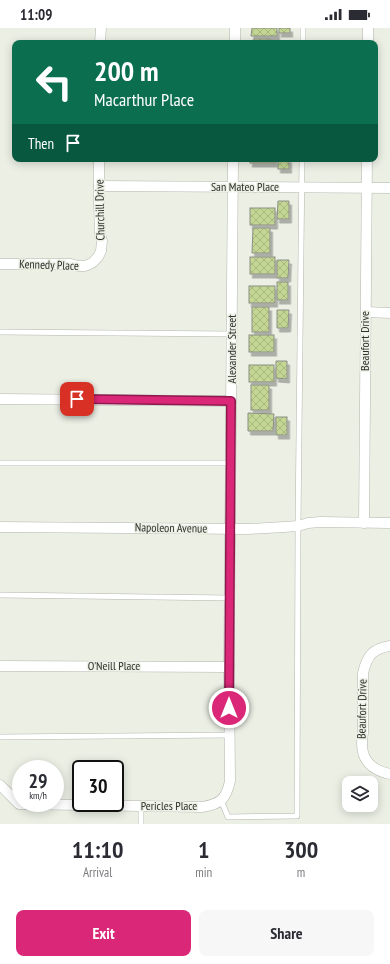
<!DOCTYPE html>
<style>
body{margin:0;font-family:"PT Sans Narrow",sans-serif;background:#f7f7f7;color:#2b2b33;height:100vh;display:flex;flex-direction:column;font-size:15px;white-space:nowrap}
*{box-sizing:border-box;margin:0}
p{font-size:13px;color:#7c7c81}
.icon{flex:none;width:22px;height:22px;fill:none;stroke:currentColor;stroke-width:2;stroke-linecap:round;stroke-linejoin:round}
.map{position:relative;height:796px;overflow:hidden}
.panel{display:flex;flex-direction:column;background:#fff;flex:1}
.panel>*{flex:none}
.top-card{position:absolute;left:12px;top:12px;width:366px;height:122px;border-radius:8px;box-shadow:0 2px 10px #0003;background:#0b6e4f;color:#fff;overflow:hidden}
.fabs{position:absolute;left:342px;top:748px;display:grid;gap:8px}
.fabs a{display:grid;place-items:center;width:36px;height:36px;border-radius:8px;background:#fff;box-shadow:0 2px 10px #0003;font-size:20px}
.speed{position:absolute;left:12px;top:732px;display:flex;gap:8px;font-size:20px;font-weight:700;text-align:center}
.speed>*{display:grid;place-content:center;width:52px;height:52px;border-radius:50%;background:#fff;box-shadow:0 2px 10px #0003;line-height:1}
.speed small{font-size:10px;font-weight:400}
.speed .limit{border:2px solid #111;border-radius:6px;background:#fff;color:#111}
.pin{position:absolute;display:grid;place-items:center;width:34px;height:34px;color:#fff;margin:-17px;border-radius:8px;box-shadow:0 2px 6px #0006}
.me{position:absolute;width:44px;margin:-22px;rotate:0deg;stroke-linejoin:round;filter:drop-shadow(0 0 3px #0008)}
.turn{display:flex;align-items:center;gap:14px;height:84px;padding:0 16px;font-size:18px}
.turn .icon{width:52px;height:52px;stroke-width:2.5}
.turn b{display:block;font-size:28px;line-height:34px}
.then{display:flex;align-items:center;height:38px;padding:0 16px;background:#0003;gap:8px;font-size:15px}
.eta{display:flex;justify-content:space-evenly;align-items:center;height:68px;text-align:center}
.eta b{font-size:24px;font-weight:800;line-height:28px}
.primary-button{display:flex;gap:8px;margin-top:auto;padding:8px 16px}
.primary-button a{flex:1;height:46px;border-radius:8px;background:#db2777;color:#fff;font-size:16px;font-weight:800;line-height:46px;text-align:center}
.primary-button a+a{background:#f7f7f7;color:#2b2b33}
.status{display:flex;justify-content:space-between;align-items:center;height:28px;padding:0 20px;background:#fff;direction:ltr}
.status svg{height:11px;fill:currentColor}
.map>svg:first-child{display:block}
</style>
<div class="status"><b>11:09</b><svg viewBox="0 0 49 12"><path d="M0 12V9h3v3zM5 12V6h3v6zM10 12V3h3v9zM15 12V0h3v12zM26 1h20v11H26zM47 4h2v5h-2z"/></svg></div>
<div class="map">
<svg width="390" height="796" viewBox="0 0 390 796">
<defs>
<pattern id="building-cross-hatch" width="8" height="8" patternUnits="userSpaceOnUse"><rect width="8" height="8" fill="#c3d693"/><path d="M0 0l8 8M0 8l8-8" fill="none" stroke="#a8b87f"/></pattern>
<filter id="shadow"><feDropShadow dx="2.5" dy="4" stdDeviation="0" flood-color="#0004"/></filter>
</defs>
<rect width="100%" height="100%" fill="#ebefe4"/>
<g fill="url(#building-cross-hatch)" stroke="#8c8f85" filter="url(#shadow)">
<polygon points="252,0 277,0 277,8 251,8"/>
<rect x="279" y="0" width="11" height="5"/>
<rect x="254" y="11" width="17" height="4"/>
<rect x="250" y="131" width="26" height="4"/>
<rect x="278" y="131" width="11" height="10"/>
<polygon points="278,173 289,173 289,191 277,191"/>
<rect x="250" y="180" width="25" height="17"/>
<polygon points="253,200 270,200 270,225 252,225"/>
<rect x="250" y="229" width="25" height="17"/>
<polygon points="277,232 289,232 288,250 277,250"/>
<rect x="277" y="254" width="11" height="18"/>
<rect x="249" y="258" width="26" height="17"/>
<rect x="252" y="279" width="17" height="25"/>
<polygon points="277,282 289,282 288,300 277,300"/>
<rect x="249" y="307" width="25" height="17"/>
<polygon points="276,333 287,333 287,351 276,350"/>
<rect x="249" y="337" width="25" height="17"/>
<rect x="251" y="357" width="18" height="25"/>
<polygon points="248,385 274,386 273,403 248,403"/>
<rect x="276" y="389" width="11" height="18"/>
</g>
<g fill="none" stroke-linecap="round" stroke-linejoin="round">
<defs>
<g id="service">
<polyline points="303,15 303,0"/>
<polyline points="0,304 232,306"/>
<polyline points="0,435 230,435"/>
<polyline points="0,567 230,570"/>
<polyline points="0,709 230,707"/>
<polyline points="221,772 228,789 297,788 298,498 302,131"/>
<polyline points="141,796 141,778"/>
</g>
<g id="minor">
<polyline points="100,15 101,0"/>
<polyline points="235,15 235,0"/>
<polyline points="368,15 368,0"/>
<polyline points="99,158 390,160"/>
<polyline points="0,236 71,236 78,238 85,238 92,235 98,229 101,223 102,213 100,206 99,175 99,131"/>
<polyline points="366,284 390,285"/>
<polyline points="0,371 231,373"/>
<polyline points="364,495 367,131"/>
<polyline points="0,499 248,501 284,499 298,498 308,495 320,494 390,495"/>
<path d="M390,618C372,621 367,628 363,645V705C359,728 367,741 390,746"/>
<polyline points="0,638 229,639"/>
<path d="M0,757L19,776L202,779C221,776 226,771 230,753L229,639L233,131"/>
</g>
</defs>
<use href="#service" stroke="#b3b6ac" stroke-width="6"/>
<use href="#minor" stroke="#b3b6ac" stroke-width="11"/>
<use href="#service" stroke="#fff" stroke-width="5"/>
<use href="#minor" stroke="#fff" stroke-width="10"/>
</g>
<g fill="none" stroke-linecap="round" stroke-linejoin="round">
<defs>
<polyline id="route" points="77,371 231,373 229,680"/>
</defs>
<use href="#route" stroke="#8e194d" stroke-width="10"/>
<use href="#route" stroke="#db2777" stroke-width="7"/>
</g>
<g text-anchor="middle" stroke-width="3" stroke-linejoin="round" paint-order="stroke">
<g font-size="12" fill="#30312d" stroke="#ebefe4">
<text x="245" y="163">San Mateo Place</text>
<text transform="translate(100 182) rotate(-91)" y="4">Churchill Drive</text>
<text transform="translate(49 237) rotate(2)" y="4">Kennedy Place</text>
<text transform="translate(365 313) rotate(-90)" y="4">Beaufort Drive</text>
<text transform="translate(232 321) rotate(-90)" y="4">Alexander Street</text>
<text transform="translate(171 500) rotate(1)" y="4">Napoleon Avenue</text>
<text x="114" y="642">O'Neill Place</text>
<text transform="translate(362 681) rotate(-89)" y="4">Beaufort Drive</text>
<text x="169" y="782">Pericles Place</text>
</g>
</g>
</svg>
<div class="fabs">
<a><svg class="icon" aria-label="layers" viewBox="0 0 24 24"><path d="M12 4l9 5-9 5-9-5zM3 14l9 5 9-5"/></svg></a>
</div>
<div class="speed"><div>29<small>km/h</small></div><div class="limit">30</div></div>
<div class="pin" style="left:77px;top:371px;background:#d93025"><svg class="icon" aria-label="arrive" viewBox="0 0 24 24"><path d="M6 21V4h12l-3 4 3 4H6"/></svg></div>
<svg class="me" style="left:229px;top:680px" viewBox="-20 -20 40 40"><circle r="17" fill="#db2777" stroke="#fff" stroke-width="3"/><path d="M0-11L8 9 0 5-8 9z" fill="#fff"/></svg>
<div class="top-card">
<div class="turn"><svg class="icon" aria-label="left" viewBox="0 0 24 24"><path d="M17 20v-9H6M10 6l-5 5 5 5"/></svg><div><b>200 m</b>Macarthur Place</div></div>
<div class="then">Then<svg class="icon" aria-label="arrive" viewBox="0 0 24 24"><path d="M6 21V4h12l-3 4 3 4H6"/></svg></div>
</div>
</div>
<section class="panel">
<div class="eta">
<div><b>11:10</b><p>Arrival</p></div>
<div><b>1</b><p>min</p></div>
<div><b>300</b><p>m</p></div>
</div>
<div class="primary-button"><a>Exit</a><a>Share</a></div>
</section>
